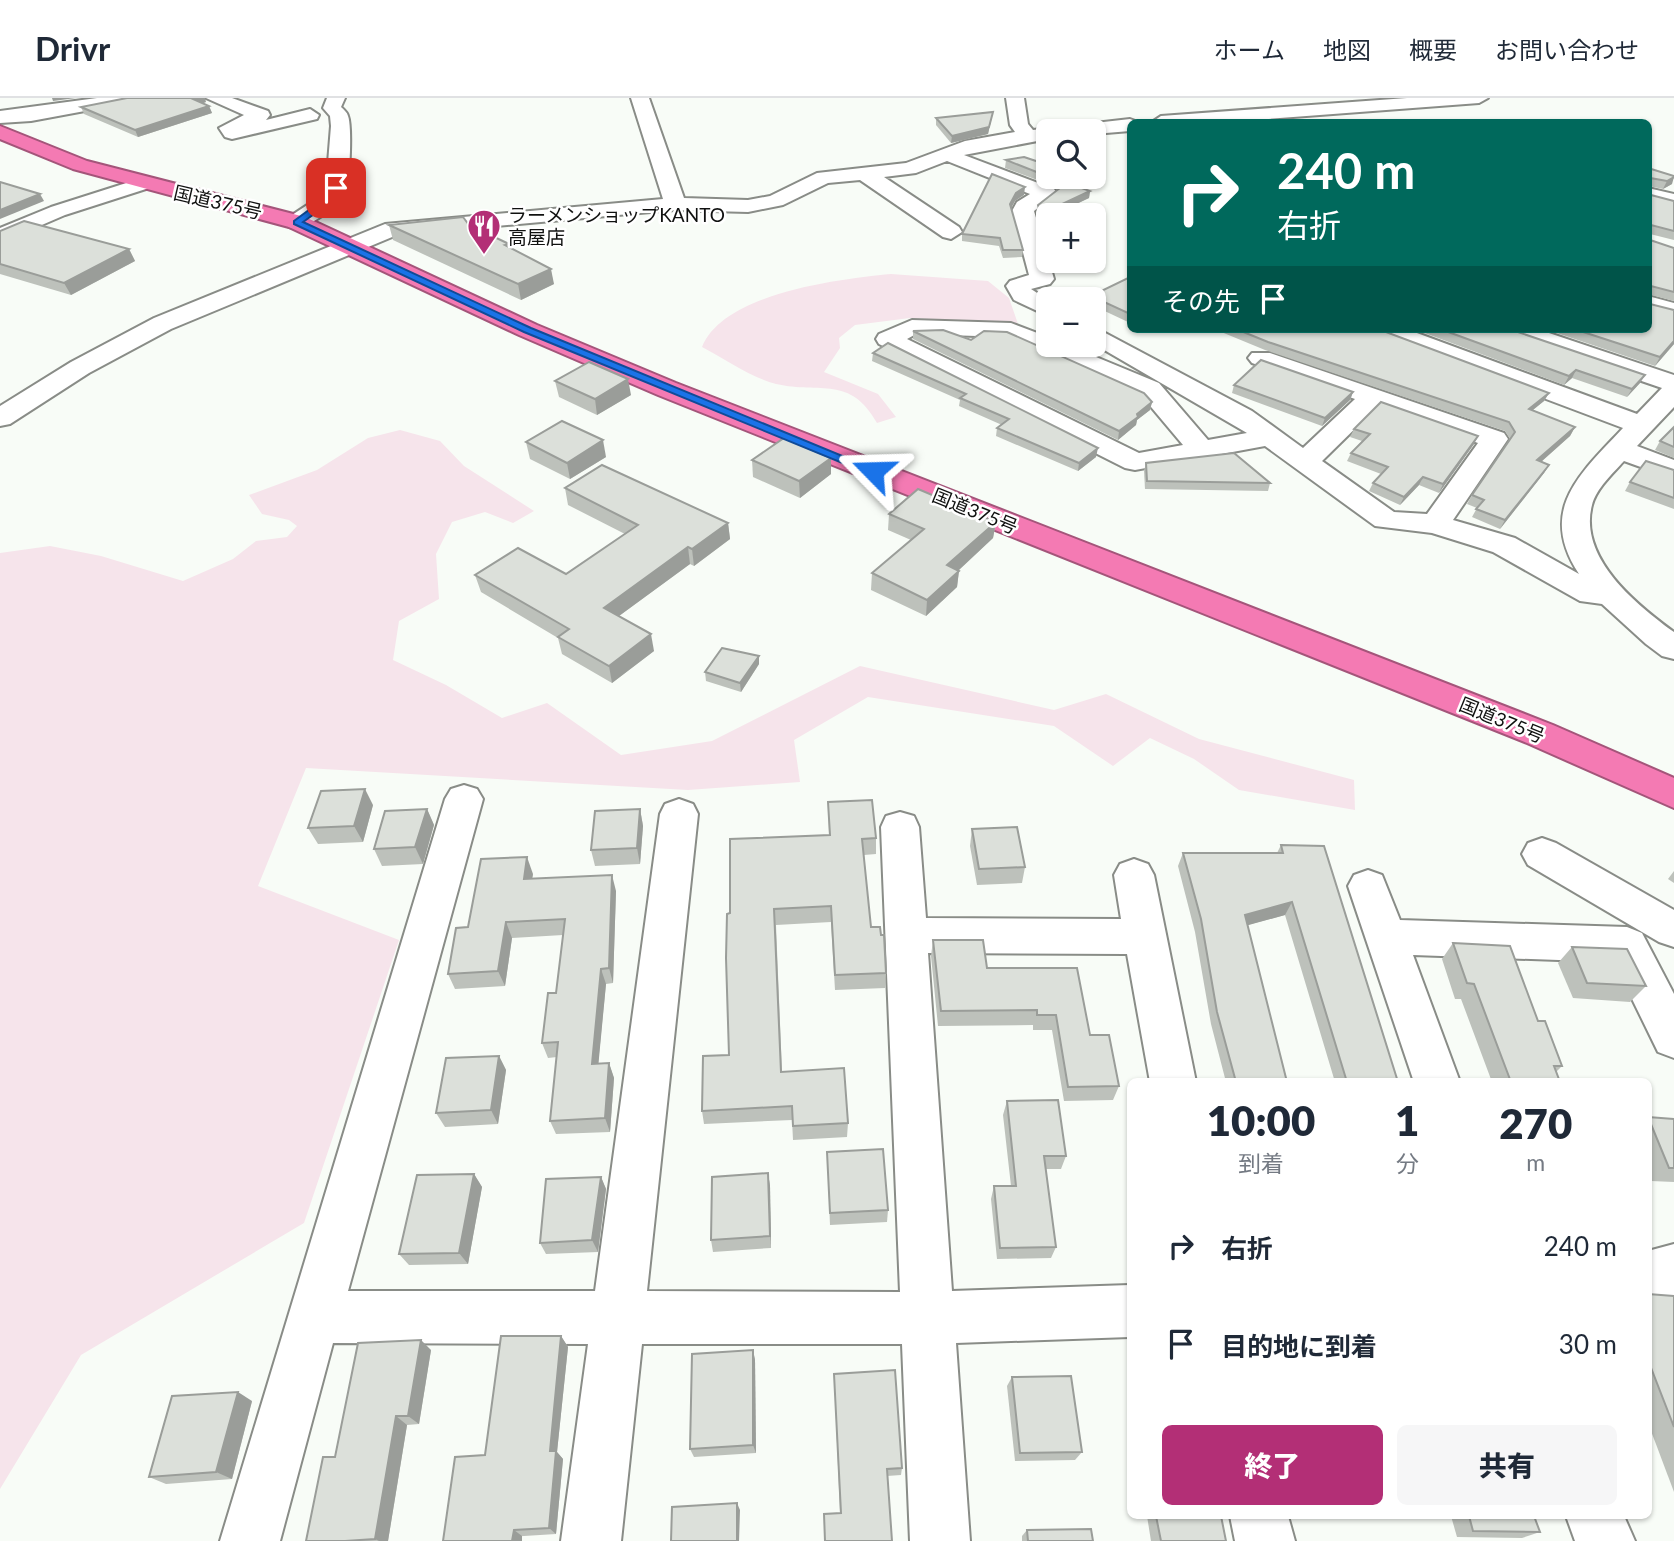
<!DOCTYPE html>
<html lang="ja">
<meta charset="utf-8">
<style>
body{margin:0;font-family:Lato,"Noto Sans JP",sans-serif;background:#f6f6f7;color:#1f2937;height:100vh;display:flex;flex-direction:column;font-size:26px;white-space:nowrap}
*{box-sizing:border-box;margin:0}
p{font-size:23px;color:#747a83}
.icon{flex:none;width:38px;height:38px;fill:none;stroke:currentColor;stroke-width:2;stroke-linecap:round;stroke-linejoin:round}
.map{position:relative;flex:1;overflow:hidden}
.sheet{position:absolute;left:1127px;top:980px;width:525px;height:441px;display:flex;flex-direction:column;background:#fff;border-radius:10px;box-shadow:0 2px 5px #0004}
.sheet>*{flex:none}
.hud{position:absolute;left:1127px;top:21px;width:525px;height:214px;border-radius:10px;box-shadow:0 2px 5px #0004;background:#00695c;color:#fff;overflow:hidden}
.tools{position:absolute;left:1036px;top:21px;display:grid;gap:14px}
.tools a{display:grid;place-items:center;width:70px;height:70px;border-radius:10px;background:#fff;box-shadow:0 2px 5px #0004;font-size:35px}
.pin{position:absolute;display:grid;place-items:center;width:60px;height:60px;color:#fff;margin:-30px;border-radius:14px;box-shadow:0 4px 10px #0006}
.me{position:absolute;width:77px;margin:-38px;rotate:292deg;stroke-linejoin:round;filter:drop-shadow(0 0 5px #0008)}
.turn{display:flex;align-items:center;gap:24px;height:147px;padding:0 35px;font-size:32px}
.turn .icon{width:91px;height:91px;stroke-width:2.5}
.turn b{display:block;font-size:49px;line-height:60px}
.then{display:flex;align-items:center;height:66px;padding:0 35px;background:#0003;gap:14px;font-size:26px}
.eta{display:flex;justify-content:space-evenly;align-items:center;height:119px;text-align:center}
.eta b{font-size:42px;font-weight:800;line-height:49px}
.cta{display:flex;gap:14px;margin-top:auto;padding:14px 35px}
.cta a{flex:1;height:80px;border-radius:10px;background:#b32f76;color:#fff;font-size:28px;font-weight:800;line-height:80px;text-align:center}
.cta a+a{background:#f6f6f7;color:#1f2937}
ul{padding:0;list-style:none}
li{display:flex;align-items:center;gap:21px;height:98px;padding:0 35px}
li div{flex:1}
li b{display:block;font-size:26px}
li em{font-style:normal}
header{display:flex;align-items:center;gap:42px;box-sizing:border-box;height:98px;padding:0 35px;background:#fff;border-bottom:2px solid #e0e1e3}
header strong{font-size:33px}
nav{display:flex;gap:38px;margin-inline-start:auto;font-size:24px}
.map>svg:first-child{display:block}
</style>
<header>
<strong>Drivr</strong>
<nav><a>ホーム</a><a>地図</a><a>概要</a><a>お問い合わせ</a></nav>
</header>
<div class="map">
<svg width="1674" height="1443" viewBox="0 0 1674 1443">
<rect width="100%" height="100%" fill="#f8fcf7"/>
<g fill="#f6e4eb">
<path d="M891,176L988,183L1009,200L1018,226L910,220L855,227L839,240L840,250L824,274L878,296L896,319L877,325C850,277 821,296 776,286C752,280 725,261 702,249C723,195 839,181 891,176Z"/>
<polygon points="400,332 440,343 464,368 534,413 513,425 485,414 452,424 436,456 439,501 399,523 393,562 446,587 502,620 547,605 621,657 712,643 860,568 1054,612 1106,596 1199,641 1354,682 1355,712 1239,692 1194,661 1150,640 1113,668 1054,628 868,599 794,642 800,684 688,692 306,670 258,788 399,842 304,1125 81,1257 0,1391 0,455 50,448 101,458 183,483 233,461 256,443 287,439 297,428 289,422 262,416 249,397 317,372 368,340"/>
</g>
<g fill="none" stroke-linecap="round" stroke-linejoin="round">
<defs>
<g id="minor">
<polygon points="97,0 137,0 128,5 31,23 0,25 0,13"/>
<polygon points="206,0 232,0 268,13 270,17 266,22 310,11 319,17 317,21 232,41 225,39 219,30 244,17"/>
<path d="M327,0H345L341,9C344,12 347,14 348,18C352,28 350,80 346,90C340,108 308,133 289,129L286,124L289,119L321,98L326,90L331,28L330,18L323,10Z"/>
<polygon points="631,0 649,0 684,100 748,102 770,98 817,75 906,65 965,43 1015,34 1010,27 1006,0 1024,0 1028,26 1033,32 1130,21 1138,24 1130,24 1130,33 1094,36 1094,33 1048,33 1048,41 964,57 1054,91 1057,95 1034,113 1054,181 1050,186 1031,191 1048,202 1048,218 1014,202 1006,188 1010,183 1029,177 1012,113 1017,104 1030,96 947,63 916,75 884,79 959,129 962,134 951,141 943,139 860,82 828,85 783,107 748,114 673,112 397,137 171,231 89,275 10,326 0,328 0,308 71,264 154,220 385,126 663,101"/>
<polygon points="1407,0 1488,0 1479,5 1228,24 1152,24 1161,18"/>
<polygon points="142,80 152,86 149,90 65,117 0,145 0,130 51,109"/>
<polygon points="1648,90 1674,96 1674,108 1648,102"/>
<polygon points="1648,198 1674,205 1674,220 1648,213"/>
<path d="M912,222L1011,225L1048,239V247H1067L1159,285L1208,342L1247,335L1094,246V229L1252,313L1303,350L1355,301L1252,265L1248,260L1252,255H1270L1504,335L1508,341L1453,422L1515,440L1579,476C1537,412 1580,376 1623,330L1374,236L1371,231H1406L1637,316L1662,290L1504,236L1501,231H1537L1674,277V309L1637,348L1674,362V381L1624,363C1613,375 1596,391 1592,407C1578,460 1637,507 1674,534V561L1662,558L1646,546L1602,506L1580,503L1493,454L1432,435L1375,428L1265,348L1135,372L1125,370L879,246L876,241L879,236ZM916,236L1007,239L1141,297L1183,347L1139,355L907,241ZM1377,309L1478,345L1427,416L1394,414L1322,363Z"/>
<polygon points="464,687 477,691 483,701 348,1193 595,1193 660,716 665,706 679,701 693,706 698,716 647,1193 900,1194 881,729 886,718 900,714 914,718 919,729 926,820 1121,821 1114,777 1120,766 1134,761 1148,766 1154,777 1196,984 1150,984 1127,856 928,855 952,1193 1130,1187 1130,1239 956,1245 970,1443 910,1443 902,1246 642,1246 621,1443 561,1443 588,1246 333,1245 280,1443 220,1443 445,701 451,691"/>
<polygon points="1542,740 1556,745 1674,812 1674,849 1659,844 1528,767 1522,756 1528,745"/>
<polygon points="1368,772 1382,777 1400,822 1627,829 1642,835 1674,896 1674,960 1658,954 1614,864 1413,857 1460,984 1414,984 1348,788 1354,777"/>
<polygon points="1674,1146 1674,1198 1648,1205 1648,1153"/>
<polygon points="1230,1418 1288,1418 1295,1443 1235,1443"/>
<polygon points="1566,1418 1624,1418 1635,1443 1575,1443"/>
</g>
<polygon id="highway" points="0,28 87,63 305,119 537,227 676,285 1553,627 1674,680 1674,710 1527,645 658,297 519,237 289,129 73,71 0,41"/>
</defs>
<use href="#minor" stroke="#898c87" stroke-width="4"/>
<use href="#highway" stroke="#a4557a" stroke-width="4"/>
<use href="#minor" fill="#fff" fill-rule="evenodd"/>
<use href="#highway" fill="#f47ab3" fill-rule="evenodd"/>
</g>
<g fill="#bdc1bb">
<polygon points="206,4 203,5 209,8 212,15 138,39 84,16 81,9"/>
<polygon points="993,14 988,36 951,45 936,27 936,20"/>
<polygon points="1006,62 1074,85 1071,86 1090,93 1089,100 1062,113 1048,117 1048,152 1037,114 1038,107 1057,92 1056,89 1005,70"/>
<polygon points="1648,70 1672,86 1663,91 1649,88"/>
<polygon points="1648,95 1651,97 1674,103 1674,142 1650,136 1650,142 1674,150 1674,203 1651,197 1650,206 1674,246 1655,268 1545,231 1648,231"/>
<polygon points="1024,97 1015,103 1011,110 1023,152 1022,159 1003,160 999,148 962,143 962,136"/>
<polygon points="389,127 469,127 509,146 510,150 554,186 521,202 393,142"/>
<polygon points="0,133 129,151 135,163 71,197 0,176"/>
<polygon points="1130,179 1130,223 1128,224 1094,208 1094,201 1090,201 1091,198"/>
<polygon points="1214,231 1378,231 1549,295 1544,303 1533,312 1575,329 1570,338 1541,364 1549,367 1544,375 1500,431 1472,419 1477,410 1467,406 1472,397 1510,341 1505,333 1265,252"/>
<polygon points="1414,231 1509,231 1640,285 1627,299 1572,280 1564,287"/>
<polygon points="913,233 971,242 1152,304 1150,312 1137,322 1136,327 1118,342 913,241"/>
<polygon points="888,245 1096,359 1078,373 996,338 997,330 1002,327 959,308 960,302 872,263 873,255"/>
<polygon points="555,283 631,297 597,317 559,299"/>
<polygon points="1234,287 1353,294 1350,302 1322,328 1232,295"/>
<polygon points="1674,329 1674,360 1655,352 1660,343"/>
<polygon points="1354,331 1474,346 1439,395 1419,387 1400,407 1369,393 1373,385 1381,376 1347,363 1351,355 1362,343 1350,339"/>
<polygon points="526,344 606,359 570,381 530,361"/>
<polygon points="752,362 831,376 800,400 753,379"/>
<polygon points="1146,365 1270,385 1268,393 1145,391 1144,373"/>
<polygon points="1674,372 1674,411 1625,393 1630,384"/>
<polygon points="565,390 728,425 730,441 694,468 690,466 619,518 654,553 612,585 562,556 558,540 481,494 475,477 566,476 625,436 568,407"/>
<polygon points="889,416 996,424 993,440 959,472 957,489 926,518 871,492 872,475 911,442 888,432"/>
<polygon points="759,566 741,594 706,583 705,574"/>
<polygon points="828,704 876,740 876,756 864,757 871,829 886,875 885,890 835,892 831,824 776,827 782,974 848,1025 847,1039 793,1042 792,1022 704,1026 702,1013 729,957 730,815 829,737"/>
<polygon points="373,707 363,744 318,746 308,730"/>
<polygon points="427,711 434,727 423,766 382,768 374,751"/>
<polygon points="640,711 643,728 640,766 595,768 591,752"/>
<polygon points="972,731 1025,769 1022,785 977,787 970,748"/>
<polygon points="1281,747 1398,984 1335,984 1285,817 1247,827 1287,984 1226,984 1211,926 1195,834 1178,768 1183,755 1277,755"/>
<polygon points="1674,773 1674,785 1668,781"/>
<polygon points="533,776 532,781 616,793 613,885 606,886 598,966 609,965 614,980 610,1034 556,1036 550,1023 557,959 548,960 542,945 556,895 563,837 512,840 505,888 455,891 448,876 468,829"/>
<polygon points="933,842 987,870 1090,937 1119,988 1113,1002 1064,1003 1052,932 1033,932 1033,927 938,928 931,858"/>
<polygon points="1453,845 1562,968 1556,974 1560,984 1492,984 1461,901 1455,901 1442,861"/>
<polygon points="1572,849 1646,888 1630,904 1573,900 1558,865"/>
<polygon points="499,958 506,972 498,1026 445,1029 436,1015"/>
<polygon points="1007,1003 1066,1058 1061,1071 1046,1071 1056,1149 1051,1160 997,1161 991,1101 994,1088 1011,1088 1003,1017"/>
<polygon points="1648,1019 1674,1021 1674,1084 1651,1083 1648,1076"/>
<polygon points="827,1054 888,1112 887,1124 830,1127"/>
<polygon points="768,1075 770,1088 771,1150 713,1154 711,1142"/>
<polygon points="474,1076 482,1089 468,1166 409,1167 399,1156"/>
<polygon points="601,1079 606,1091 598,1154 546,1156 540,1145"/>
<polygon points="1648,1196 1674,1198 1674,1394 1648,1325"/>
<polygon points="561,1238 568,1249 557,1354 563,1361 556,1436 443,1443 485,1357"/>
<polygon points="431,1252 419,1326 407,1327 388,1443 306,1443 335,1359"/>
<polygon points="753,1252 755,1262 756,1355 694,1359 690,1351"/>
<polygon points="1130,1262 1130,1282 1128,1266"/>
<polygon points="834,1276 902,1370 901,1377 887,1378 840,1415"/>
<polygon points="1012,1279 1082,1354 1075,1362 1015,1363 1007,1288"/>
<polygon points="252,1303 232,1381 166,1386 149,1379"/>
<polygon points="1147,1418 1221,1418 1226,1443 1151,1443"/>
<polygon points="1451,1418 1534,1418 1540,1434 1522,1440 1457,1439"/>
<polygon points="1027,1432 1093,1443 1022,1443 1022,1438"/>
</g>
<g fill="#9a9d99">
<polygon points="52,0 76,0 53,3"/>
<polygon points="197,0 205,0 206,4 196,8 193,1"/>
<polygon points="209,8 212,15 138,39 135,32"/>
<polygon points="993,14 988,36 951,45 952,38"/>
<polygon points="1072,79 1075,79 1074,85 1061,90 1062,83"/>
<polygon points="1674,79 1672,86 1663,91 1667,83"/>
<polygon points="1025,89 1024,97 1015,103 1009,114 1010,106 1016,95"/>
<polygon points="1090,93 1089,100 1059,114 1060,107"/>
<polygon points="40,96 44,103 0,121 0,112"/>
<polygon points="129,151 135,163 71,197 64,185"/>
<polygon points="551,171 554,186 521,202 518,186"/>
<polygon points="1674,243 1674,246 1655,268 1660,259"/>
<polygon points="1576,272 1572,280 1564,287 1569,278"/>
<polygon points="1645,277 1640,285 1627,299 1632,291"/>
<polygon points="628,281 631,297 597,317 595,301"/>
<polygon points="1353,294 1350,302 1322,328 1325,320"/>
<polygon points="1549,295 1544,303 1524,319 1529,311"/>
<polygon points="1152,304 1150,312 1137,322 1136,327 1118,342 1119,333 1137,316"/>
<polygon points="1575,329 1570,338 1533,371 1537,362"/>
<polygon points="1478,338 1474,346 1439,395 1443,386"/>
<polygon points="603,342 606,359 570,381 567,365"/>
<polygon points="1098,350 1096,359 1078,373 1079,365"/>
<polygon points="831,360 831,376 800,400 799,383"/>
<polygon points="1549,367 1544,375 1500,431 1505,422"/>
<polygon points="1423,379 1419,387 1400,407 1404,399"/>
<polygon points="996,424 993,440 946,484 947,467"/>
<polygon points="728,425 730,441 694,468 692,451"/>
<polygon points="688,449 690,466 608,526 604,510"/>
<polygon points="959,473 957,489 926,518 927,502"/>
<polygon points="651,536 654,553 612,585 609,568"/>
<polygon points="759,558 759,566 741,594 740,585"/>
<polygon points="365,691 373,707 363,744 354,728"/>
<polygon points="427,711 434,727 423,766 415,749"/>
<polygon points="640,711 643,728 640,766 637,750"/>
<polygon points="527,759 533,776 529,797 524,781"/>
<polygon points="612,777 616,793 613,885 609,870"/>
<polygon points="1292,804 1285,817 1238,830 1245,817"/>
<polygon points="506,824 512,840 505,888 498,873"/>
<polygon points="601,871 606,886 597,981 592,966"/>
<polygon points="499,958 506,972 498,1026 491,1012"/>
<polygon points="609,965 614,980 610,1034 605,1020"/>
<polygon points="768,1075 770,1088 771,1150 770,1138"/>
<polygon points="474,1076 482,1089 468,1166 459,1155"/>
<polygon points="601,1079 606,1091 598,1154 592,1142"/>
<polygon points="561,1238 568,1249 557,1354 563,1361 556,1436 549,1430 550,1353"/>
<polygon points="421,1242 431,1252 419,1326 408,1318"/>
<polygon points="753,1252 755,1262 756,1355 753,1347"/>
<polygon points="238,1294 252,1303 232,1381 216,1374"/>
<polygon points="396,1318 407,1327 388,1443 379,1443 375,1441"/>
<polygon points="737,1405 740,1412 739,1443 737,1443"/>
<polygon points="514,1432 522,1438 522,1443 512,1443"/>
</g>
<g fill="#dce0da" stroke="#9a9d99" stroke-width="2">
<polygon points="127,0 197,0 193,1 209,8 135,32 81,9"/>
<polygon points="993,14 989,29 952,38 936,20"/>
<polygon points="1024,59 1048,67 1048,79 1072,79 1062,83 1090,93 1060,107 1064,117 1048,117 1048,141 1038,107 1060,90 1057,82 1006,62"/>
<polygon points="1648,70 1674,78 1674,79 1667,83 1650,80 1648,89"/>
<polygon points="992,76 1025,89 1016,95 1010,106 1023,152 1003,152 1000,140 962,136"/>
<polygon points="0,84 40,96 0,112"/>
<polygon points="1648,95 1651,97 1674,103 1674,133 1651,127 1650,142 1674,150 1674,194 1651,188 1650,206 1674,212 1674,243 1660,259 1574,231 1648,231"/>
<polygon points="463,119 469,127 509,146 505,147 551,171 518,186 389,127"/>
<polygon points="24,123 129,151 64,185 0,166 0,133"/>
<polygon points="1130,179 1130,216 1091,198"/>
<polygon points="1236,231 1378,231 1549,295 1529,311 1575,329 1537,362 1549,367 1505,422 1476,411 1484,402 1472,397 1515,334 1509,324 1268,244"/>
<polygon points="1440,231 1509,231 1645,277 1632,291 1576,272 1569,278"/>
<polygon points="943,232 971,242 984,233 1007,234 1144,295 1152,304 1137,316 1138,319 1119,333 913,233"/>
<polygon points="888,245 1098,350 1079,365 997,330 1009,321 960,300 966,296 873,255"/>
<polygon points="1261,262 1353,294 1325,320 1234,287"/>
<polygon points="589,264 628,281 595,301 555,283"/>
<polygon points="1381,304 1478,338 1443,386 1423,379 1404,399 1373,385 1388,369 1351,355 1370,336 1354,331"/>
<polygon points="562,323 603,342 567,365 526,344"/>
<polygon points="1674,329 1674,349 1660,343"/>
<polygon points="784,340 831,360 799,383 752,362"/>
<polygon points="1234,355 1270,385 1147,383 1146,365"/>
<polygon points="1646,363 1674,372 1674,400 1630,384"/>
<polygon points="602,367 728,425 692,451 688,449 604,510 651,536 609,568 558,539 569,531 475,477 518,450 566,476 638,427 565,390"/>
<polygon points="918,391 996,424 947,467 959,473 927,502 872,475 924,431 889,416"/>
<polygon points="722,550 759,558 740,585 705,574"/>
<polygon points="365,691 354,728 308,730 321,693"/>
<polygon points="872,702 876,740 862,741 871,829 880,829 881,837 884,837 886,875 835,877 831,808 774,811 781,974 844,970 848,1025 793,1028 792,1008 702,1013 703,958 729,957 726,860 727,816 730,815 730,741 830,737 828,704"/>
<polygon points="427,711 415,749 374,751 385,713"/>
<polygon points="640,711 637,750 591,752 595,713"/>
<polygon points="1017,729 1025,769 979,771 972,731"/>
<polygon points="1281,747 1324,748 1398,984 1347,984 1292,804 1245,817 1287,984 1236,984 1217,914 1201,821 1183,755 1283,755"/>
<polygon points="527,759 524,781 612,777 609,870 601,871 592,966 609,965 605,1020 550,1023 558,944 542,945 548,895 556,895 565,821 506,824 498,873 448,876 456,830 468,829 481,761"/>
<polygon points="933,842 983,842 987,870 1077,870 1090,937 1109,937 1119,988 1068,989 1056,917 1037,917 1037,912 941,913"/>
<polygon points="1453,845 1510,848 1538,923 1545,923 1562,968 1554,968 1560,984 1511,984 1474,886 1467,885"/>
<polygon points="1572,849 1627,851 1646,888 1587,885"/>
<polygon points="499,958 491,1012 436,1015 446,960"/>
<polygon points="1058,1002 1066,1058 1044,1058 1056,1149 1000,1150 994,1088 1016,1088 1007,1003"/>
<polygon points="1648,1019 1674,1021 1674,1070 1669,1070"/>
<polygon points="883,1051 888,1112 830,1115 827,1054"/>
<polygon points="768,1075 770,1138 711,1142 712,1079"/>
<polygon points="474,1076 459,1155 399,1156 417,1077"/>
<polygon points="601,1079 592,1142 540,1145 546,1081"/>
<polygon points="1648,1196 1674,1198 1674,1329 1648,1262"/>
<polygon points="501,1238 561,1238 550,1353 556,1353 549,1430 514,1432 512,1443 443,1443 455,1359 485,1357"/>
<polygon points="421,1242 408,1318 396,1318 375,1441 345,1443 306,1443 323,1359 335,1359 358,1245"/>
<polygon points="753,1252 753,1347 690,1351 692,1256"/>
<polygon points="895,1272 902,1370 887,1371 892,1443 825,1443 824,1416 841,1415 834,1276"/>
<polygon points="1071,1278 1082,1354 1020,1355 1012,1279"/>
<polygon points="238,1294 216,1374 149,1379 172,1298"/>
<polygon points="737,1405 737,1443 671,1443 672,1409"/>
<polygon points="1156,1418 1221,1418 1226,1443 1161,1443"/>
<polygon points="1469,1418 1534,1418 1540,1434 1473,1433"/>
<polygon points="1091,1431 1093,1443 1028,1443 1027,1432"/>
</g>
<polygon fill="#1a73e8" stroke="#114b97" stroke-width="2" points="333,89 340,90 331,104 303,124 531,230 879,373 869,376 524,234 294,126 294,123 325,100"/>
<defs>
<symbol id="restaurant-pin" viewBox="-11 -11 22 30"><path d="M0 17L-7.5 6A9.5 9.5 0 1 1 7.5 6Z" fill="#b32f76" stroke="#fff"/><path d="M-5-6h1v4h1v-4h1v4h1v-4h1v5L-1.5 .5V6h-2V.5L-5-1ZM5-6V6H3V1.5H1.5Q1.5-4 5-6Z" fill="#fff"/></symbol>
</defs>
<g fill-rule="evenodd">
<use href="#restaurant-pin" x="465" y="109" width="38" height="52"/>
</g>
<g text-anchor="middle" stroke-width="5" stroke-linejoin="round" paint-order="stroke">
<g font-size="19" fill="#101110" stroke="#fff">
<text transform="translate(218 104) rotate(13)" y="7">国道375号</text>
<text transform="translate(975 413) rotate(22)" y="7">国道375号</text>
<text transform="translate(1502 622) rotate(22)" y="7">国道375号</text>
</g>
<g font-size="19" fill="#101110" stroke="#fff" text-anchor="start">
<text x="508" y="124">ラーメンショップKANTO<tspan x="508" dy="22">高屋店</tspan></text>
</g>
</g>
</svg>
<div class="tools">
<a><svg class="icon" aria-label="search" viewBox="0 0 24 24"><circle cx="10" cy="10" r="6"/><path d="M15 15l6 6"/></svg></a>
<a>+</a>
<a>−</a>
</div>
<div class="pin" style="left:336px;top:90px;background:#d93025"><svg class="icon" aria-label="arrive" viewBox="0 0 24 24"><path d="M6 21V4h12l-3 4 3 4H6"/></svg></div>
<svg class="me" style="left:873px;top:373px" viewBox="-20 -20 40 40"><path d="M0-17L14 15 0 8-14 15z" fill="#1a73e8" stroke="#fff" stroke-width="4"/></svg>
<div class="hud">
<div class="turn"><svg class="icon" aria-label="right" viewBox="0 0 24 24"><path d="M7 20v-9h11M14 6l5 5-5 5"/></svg><div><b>240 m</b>右折</div></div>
<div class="then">その先<svg class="icon" aria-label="arrive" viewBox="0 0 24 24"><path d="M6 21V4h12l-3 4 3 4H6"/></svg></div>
</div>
<section class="sheet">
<div class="eta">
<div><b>10:00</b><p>到着</p></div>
<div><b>1</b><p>分</p></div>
<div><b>270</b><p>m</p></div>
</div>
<ul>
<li><svg class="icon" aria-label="right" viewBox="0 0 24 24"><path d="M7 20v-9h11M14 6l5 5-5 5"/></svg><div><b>右折</b></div><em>240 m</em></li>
<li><svg class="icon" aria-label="arrive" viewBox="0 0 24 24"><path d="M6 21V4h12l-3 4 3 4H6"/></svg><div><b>目的地に到着</b></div><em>30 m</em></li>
</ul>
<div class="cta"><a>終了</a><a>共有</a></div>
</section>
</div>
